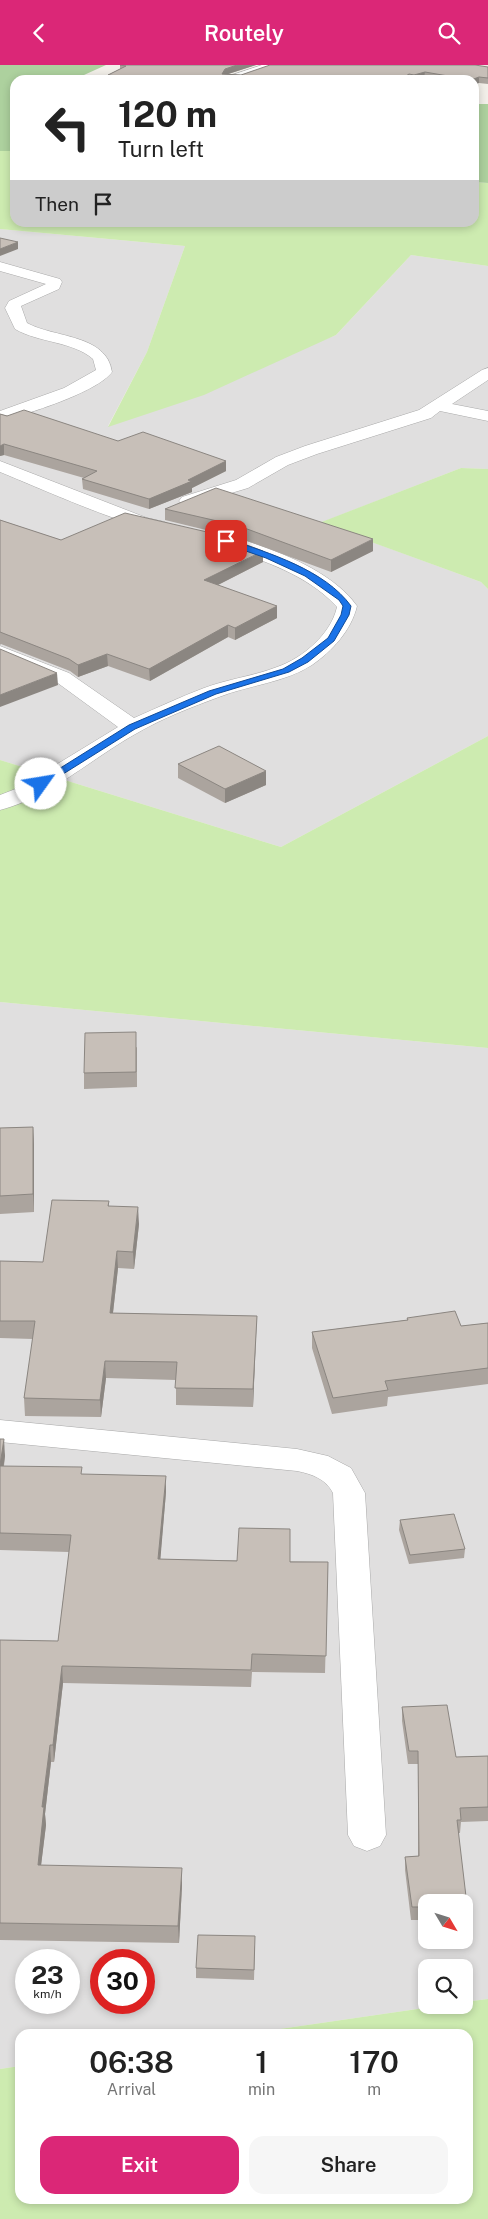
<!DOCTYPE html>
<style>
body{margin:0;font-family:"Public Sans",sans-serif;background:#f6f6f6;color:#222;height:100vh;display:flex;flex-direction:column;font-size:19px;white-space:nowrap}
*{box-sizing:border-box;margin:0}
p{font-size:16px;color:#767676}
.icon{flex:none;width:28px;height:28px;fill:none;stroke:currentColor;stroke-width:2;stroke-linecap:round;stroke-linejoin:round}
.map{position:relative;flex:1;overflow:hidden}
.sheet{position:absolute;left:15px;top:1964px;width:458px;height:175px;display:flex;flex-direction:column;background:#fff;border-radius:15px;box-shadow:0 2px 8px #0003}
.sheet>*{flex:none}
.banner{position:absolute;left:10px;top:10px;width:469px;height:152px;border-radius:15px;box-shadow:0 2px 8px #0003;background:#fff;color:#222;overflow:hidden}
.needle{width:32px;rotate:128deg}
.fabs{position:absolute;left:418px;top:1829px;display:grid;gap:10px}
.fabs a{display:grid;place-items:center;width:55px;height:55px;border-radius:10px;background:#fff;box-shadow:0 2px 8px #0003;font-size:25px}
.speed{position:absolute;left:15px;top:1884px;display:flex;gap:10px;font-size:25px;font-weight:700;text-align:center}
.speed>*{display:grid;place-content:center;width:65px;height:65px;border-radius:50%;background:#fff;box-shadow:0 2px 8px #0003;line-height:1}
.speed small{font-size:12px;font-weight:400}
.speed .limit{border:8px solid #d22;background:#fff;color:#111}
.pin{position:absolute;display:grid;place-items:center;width:42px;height:42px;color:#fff;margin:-21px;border-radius:10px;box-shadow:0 2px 8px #0006}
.me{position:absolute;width:55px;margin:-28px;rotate:58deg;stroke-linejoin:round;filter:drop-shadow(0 0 4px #0008)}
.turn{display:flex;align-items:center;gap:18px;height:105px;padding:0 25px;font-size:22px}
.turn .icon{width:65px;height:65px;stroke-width:2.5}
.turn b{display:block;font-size:35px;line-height:42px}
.then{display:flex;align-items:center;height:48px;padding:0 25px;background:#0003;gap:10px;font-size:19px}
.eta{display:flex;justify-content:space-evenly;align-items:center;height:85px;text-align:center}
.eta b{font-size:30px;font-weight:600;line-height:35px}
.primary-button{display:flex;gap:10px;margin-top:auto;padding:10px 25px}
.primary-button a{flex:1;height:58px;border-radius:15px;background:#db2777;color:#fff;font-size:20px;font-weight:600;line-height:58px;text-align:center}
.primary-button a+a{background:#f6f6f6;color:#222}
header{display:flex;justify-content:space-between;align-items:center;height:65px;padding:0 25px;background:#db2777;color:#fff;font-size:22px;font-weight:600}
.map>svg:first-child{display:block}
</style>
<header><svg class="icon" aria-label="back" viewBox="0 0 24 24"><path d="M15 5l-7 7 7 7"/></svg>Routely<svg class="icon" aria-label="search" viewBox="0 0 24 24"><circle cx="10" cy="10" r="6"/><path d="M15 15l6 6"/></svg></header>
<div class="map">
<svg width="488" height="2154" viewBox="0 0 488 2154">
<rect width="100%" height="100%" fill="#f2efe9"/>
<g fill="#e0dfdf" fill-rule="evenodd">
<polygon points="0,164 185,181 147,287 108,361 336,270 411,190 488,201 488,404 461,403 320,458 481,517 488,524 488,671 281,782 0,695"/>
<path d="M0,937L488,983V1934L464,1937V1902H426V1940H445L246,1969H20V2001L0,2004ZM426,1838H464V1875H426ZM26,1895H69V1938H26ZM101,1895H144V1938H101Z"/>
</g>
<g fill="#cdebb0">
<polygon points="0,86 15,86 15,158 474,158 474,117 488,118 488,201 411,190 336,270 204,330 108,362 147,287 185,181 0,164"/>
<polygon points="461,403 488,404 488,524 481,517 319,458"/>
<polygon points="488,671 488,983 0,937 0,695 281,782"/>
<polygon points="488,1934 488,2154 0,2154 0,2004 20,2001 20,2134 468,2134 468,1969 246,1969 445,1940 464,1940 464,1937"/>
</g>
<g fill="#add19e">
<polygon points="0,0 106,0 73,15 15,15 15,86 0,86"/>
<polygon points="474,39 488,39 488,118 474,117"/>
</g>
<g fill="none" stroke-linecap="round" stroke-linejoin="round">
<defs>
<g id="minor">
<polygon points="262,0 279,0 277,2 241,15 224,15 226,12"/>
<path d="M0,197L60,214L62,217L59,224L21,241L27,258C54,273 107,269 112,307C98,327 25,350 0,356V346L64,323L96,305L93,294C72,276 39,278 15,264L5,243L9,236L46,219L0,206Z"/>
<polygon points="488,303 488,315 452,339 488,346 488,356 440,346 431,353 317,389 288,400 248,423 188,441 182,440 179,436 182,432 236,415 276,392 305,381 419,345 482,305"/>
<path d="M0,396L147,453L165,457L167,461L165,465C143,470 28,418 0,407Z"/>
<path d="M229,471C270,482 332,505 357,541C351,566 332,586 312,600C284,618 249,620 219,632C192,642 163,653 139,667C93,692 51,732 0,745V730L18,723L118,662L55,616L0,594V581L69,608L134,653C157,643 180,632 204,623C228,614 254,611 277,602C303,593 331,569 337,542C307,509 263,496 222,481L220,477L222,473Z"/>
<path d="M0,1355L297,1384L328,1391L351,1403L365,1428L386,1770L380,1781L367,1786L354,1781L348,1770L333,1428C326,1414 312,1409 297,1406L0,1377Z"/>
</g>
</defs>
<use href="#minor" stroke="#a9a9a9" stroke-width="1"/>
<use href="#minor" fill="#fff" fill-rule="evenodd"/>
</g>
<g fill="#aba49e">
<polygon points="120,0 256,0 228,9 241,10 488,2 488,19 479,18 474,15 435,15 424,13 419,15 108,15 108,10 120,4"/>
<polygon points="0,349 118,376 226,396 226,406 192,423 192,427 149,444 83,424 82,414 84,413 4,390 0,391"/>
<polygon points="165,444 373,486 331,507 239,473 165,455"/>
<polygon points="0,455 61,475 263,497 218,520 277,553 235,575 228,572 150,616 108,601 78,612 70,606 1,579 0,580"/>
<polygon points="178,699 266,706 266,720 225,738 178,713"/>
<polygon points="137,982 137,1022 84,1024 84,1008"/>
<polygon points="33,1062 34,1080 34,1147 0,1149 0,1063"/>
<polygon points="109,1136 109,1141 139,1159 134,1204 118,1203 113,1248 257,1251 253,1342 176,1340 176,1315 106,1313 101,1352 25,1351 24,1333 33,1274 0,1273 0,1196 43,1197"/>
<polygon points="407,1253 461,1261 488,1258 488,1319 388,1332 387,1341 332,1349 312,1283 312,1267 407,1255"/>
<polygon points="0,1374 5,1391 4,1401 82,1409 166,1427 160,1494 328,1497 325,1608 252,1607 251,1622 63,1618 54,1697 51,1697 45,1749 46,1760 41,1800 182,1820 179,1878 0,1875 0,1575 58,1576 69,1487 0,1485"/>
<polygon points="400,1455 465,1484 464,1493 409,1499 399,1465"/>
<polygon points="402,1642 456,1692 488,1691 488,1756 461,1757 460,1768 458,1768 467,1840 466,1854 464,1854 464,1838 426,1838 426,1855 411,1855 405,1805 405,1792 418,1791 418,1699 408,1699 402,1656"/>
<polygon points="255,1881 254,1915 196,1913 196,1903"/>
</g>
<g fill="#8b8681">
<polygon points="237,0 256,0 225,10 222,9 225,4"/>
<polygon points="425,7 424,13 419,15 414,15 414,10"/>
<polygon points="409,9 409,15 400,15"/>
<polygon points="479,12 479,18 474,20 474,15 471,15"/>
<polygon points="18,177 18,184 0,191 0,184"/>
<polygon points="4,379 4,390 0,391 0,381"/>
<polygon points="226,396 226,406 192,423 192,427 149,444 149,434"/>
<polygon points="373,474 373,486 331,507 331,495"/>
<polygon points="263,486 263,497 204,527 204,515"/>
<polygon points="277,541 277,553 235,575 235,563"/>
<polygon points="228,560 228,572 150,616 149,604"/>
<polygon points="107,589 108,601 78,612 78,600"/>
<polygon points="57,608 58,620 0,642 0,630"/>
<polygon points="266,706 266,720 225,738 225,724"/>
<polygon points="33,1062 34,1080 34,1147 33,1129"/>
<polygon points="138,1142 139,1159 134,1204 133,1187"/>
<polygon points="117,1186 118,1203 111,1265 110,1248"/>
<polygon points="257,1251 256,1268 253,1342 253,1324"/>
<polygon points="105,1296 106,1313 101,1352 100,1335"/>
<polygon points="4,1374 5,1391 1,1418 0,1400"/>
<polygon points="166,1411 166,1427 159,1511 158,1494"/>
<polygon points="62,1601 63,1618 54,1697 53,1680"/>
<polygon points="50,1680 51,1697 45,1749 46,1760 39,1817 38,1800 42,1742"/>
<polygon points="182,1803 182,1820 179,1878 178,1861"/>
</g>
<g fill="#c7bfb8" stroke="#8b8681">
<polygon points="120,0 237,0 225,4 222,9 241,10 270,0 475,0 488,2 488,13 479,12 471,15 425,7 414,10 409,9 400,15 157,15 108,10 126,1"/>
<polygon points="0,173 18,177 0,184"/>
<polygon points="24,345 118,376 143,367 226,396 188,415 192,416 149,434 82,414 97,406 4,379 0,381 0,349 7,351"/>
<polygon points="216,423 373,474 331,495 239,461 165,444"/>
<polygon points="125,448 220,470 263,486 204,515 277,541 235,563 228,560 149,604 107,589 78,600 69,594 0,567 0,455 61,475"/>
<polygon points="0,584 57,608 0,630"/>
<polygon points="219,681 266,706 225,724 178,699"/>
<polygon points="136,967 136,1007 84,1008 85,968"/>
<polygon points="33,1062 33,1129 0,1131 0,1063"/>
<polygon points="52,1135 109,1136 108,1141 138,1142 133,1187 117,1186 110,1248 257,1251 253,1324 175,1323 177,1297 105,1296 100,1335 24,1333 35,1256 0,1256 0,1196 43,1197"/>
<polygon points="455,1246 461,1261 488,1258 488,1303 385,1316 388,1325 333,1333 312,1267 408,1255 407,1253"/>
<polygon points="0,1374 4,1374 0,1400"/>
<polygon points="0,1401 82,1402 81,1409 166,1411 158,1494 237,1496 239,1463 290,1464 290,1497 328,1497 326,1591 252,1589 251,1605 62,1601 53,1680 50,1680 42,1742 44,1742 38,1800 182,1803 178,1861 0,1858 0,1575 58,1576 71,1470 0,1468"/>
<polygon points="454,1449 465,1484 410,1490 400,1455"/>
<polygon points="447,1640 456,1692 488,1691 488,1742 460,1743 461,1755 457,1755 467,1840 464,1840 464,1838 426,1838 426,1842 412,1842 405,1792 419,1791 418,1686 409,1686 402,1642"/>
<polygon points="198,1870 255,1871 254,1905 196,1903"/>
</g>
<path fill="#1a73e8" stroke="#114b97" d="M223,474H228C269,488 325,505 351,541L349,550L334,576L308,597L289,607L216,629L135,664L44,721H38V717L129,660L209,626L283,604L302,593L328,573L341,550L343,541L339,535L305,511L266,493L223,478Z"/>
</svg>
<div class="fabs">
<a><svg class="needle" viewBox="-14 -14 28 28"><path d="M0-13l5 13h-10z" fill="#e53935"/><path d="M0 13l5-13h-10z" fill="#767676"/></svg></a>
<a><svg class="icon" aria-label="search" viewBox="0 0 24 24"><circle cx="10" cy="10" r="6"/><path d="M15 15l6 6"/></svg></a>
</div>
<div class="speed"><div>23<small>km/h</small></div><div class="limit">30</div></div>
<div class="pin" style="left:226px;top:476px;background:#d93025"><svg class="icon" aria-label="arrive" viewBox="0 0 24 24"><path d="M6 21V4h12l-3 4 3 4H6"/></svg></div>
<svg class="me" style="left:41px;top:719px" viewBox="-20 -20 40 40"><circle r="19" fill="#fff"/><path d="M0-13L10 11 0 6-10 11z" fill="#1a73e8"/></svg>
<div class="banner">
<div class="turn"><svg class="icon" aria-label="left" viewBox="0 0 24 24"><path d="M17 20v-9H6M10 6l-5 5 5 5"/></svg><div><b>120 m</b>Turn left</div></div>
<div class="then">Then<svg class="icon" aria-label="arrive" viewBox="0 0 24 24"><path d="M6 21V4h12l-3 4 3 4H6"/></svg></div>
</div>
<section class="sheet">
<div class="eta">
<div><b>06:38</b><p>Arrival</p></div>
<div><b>1</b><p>min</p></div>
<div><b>170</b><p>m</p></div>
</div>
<div class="primary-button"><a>Exit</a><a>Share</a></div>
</section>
</div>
